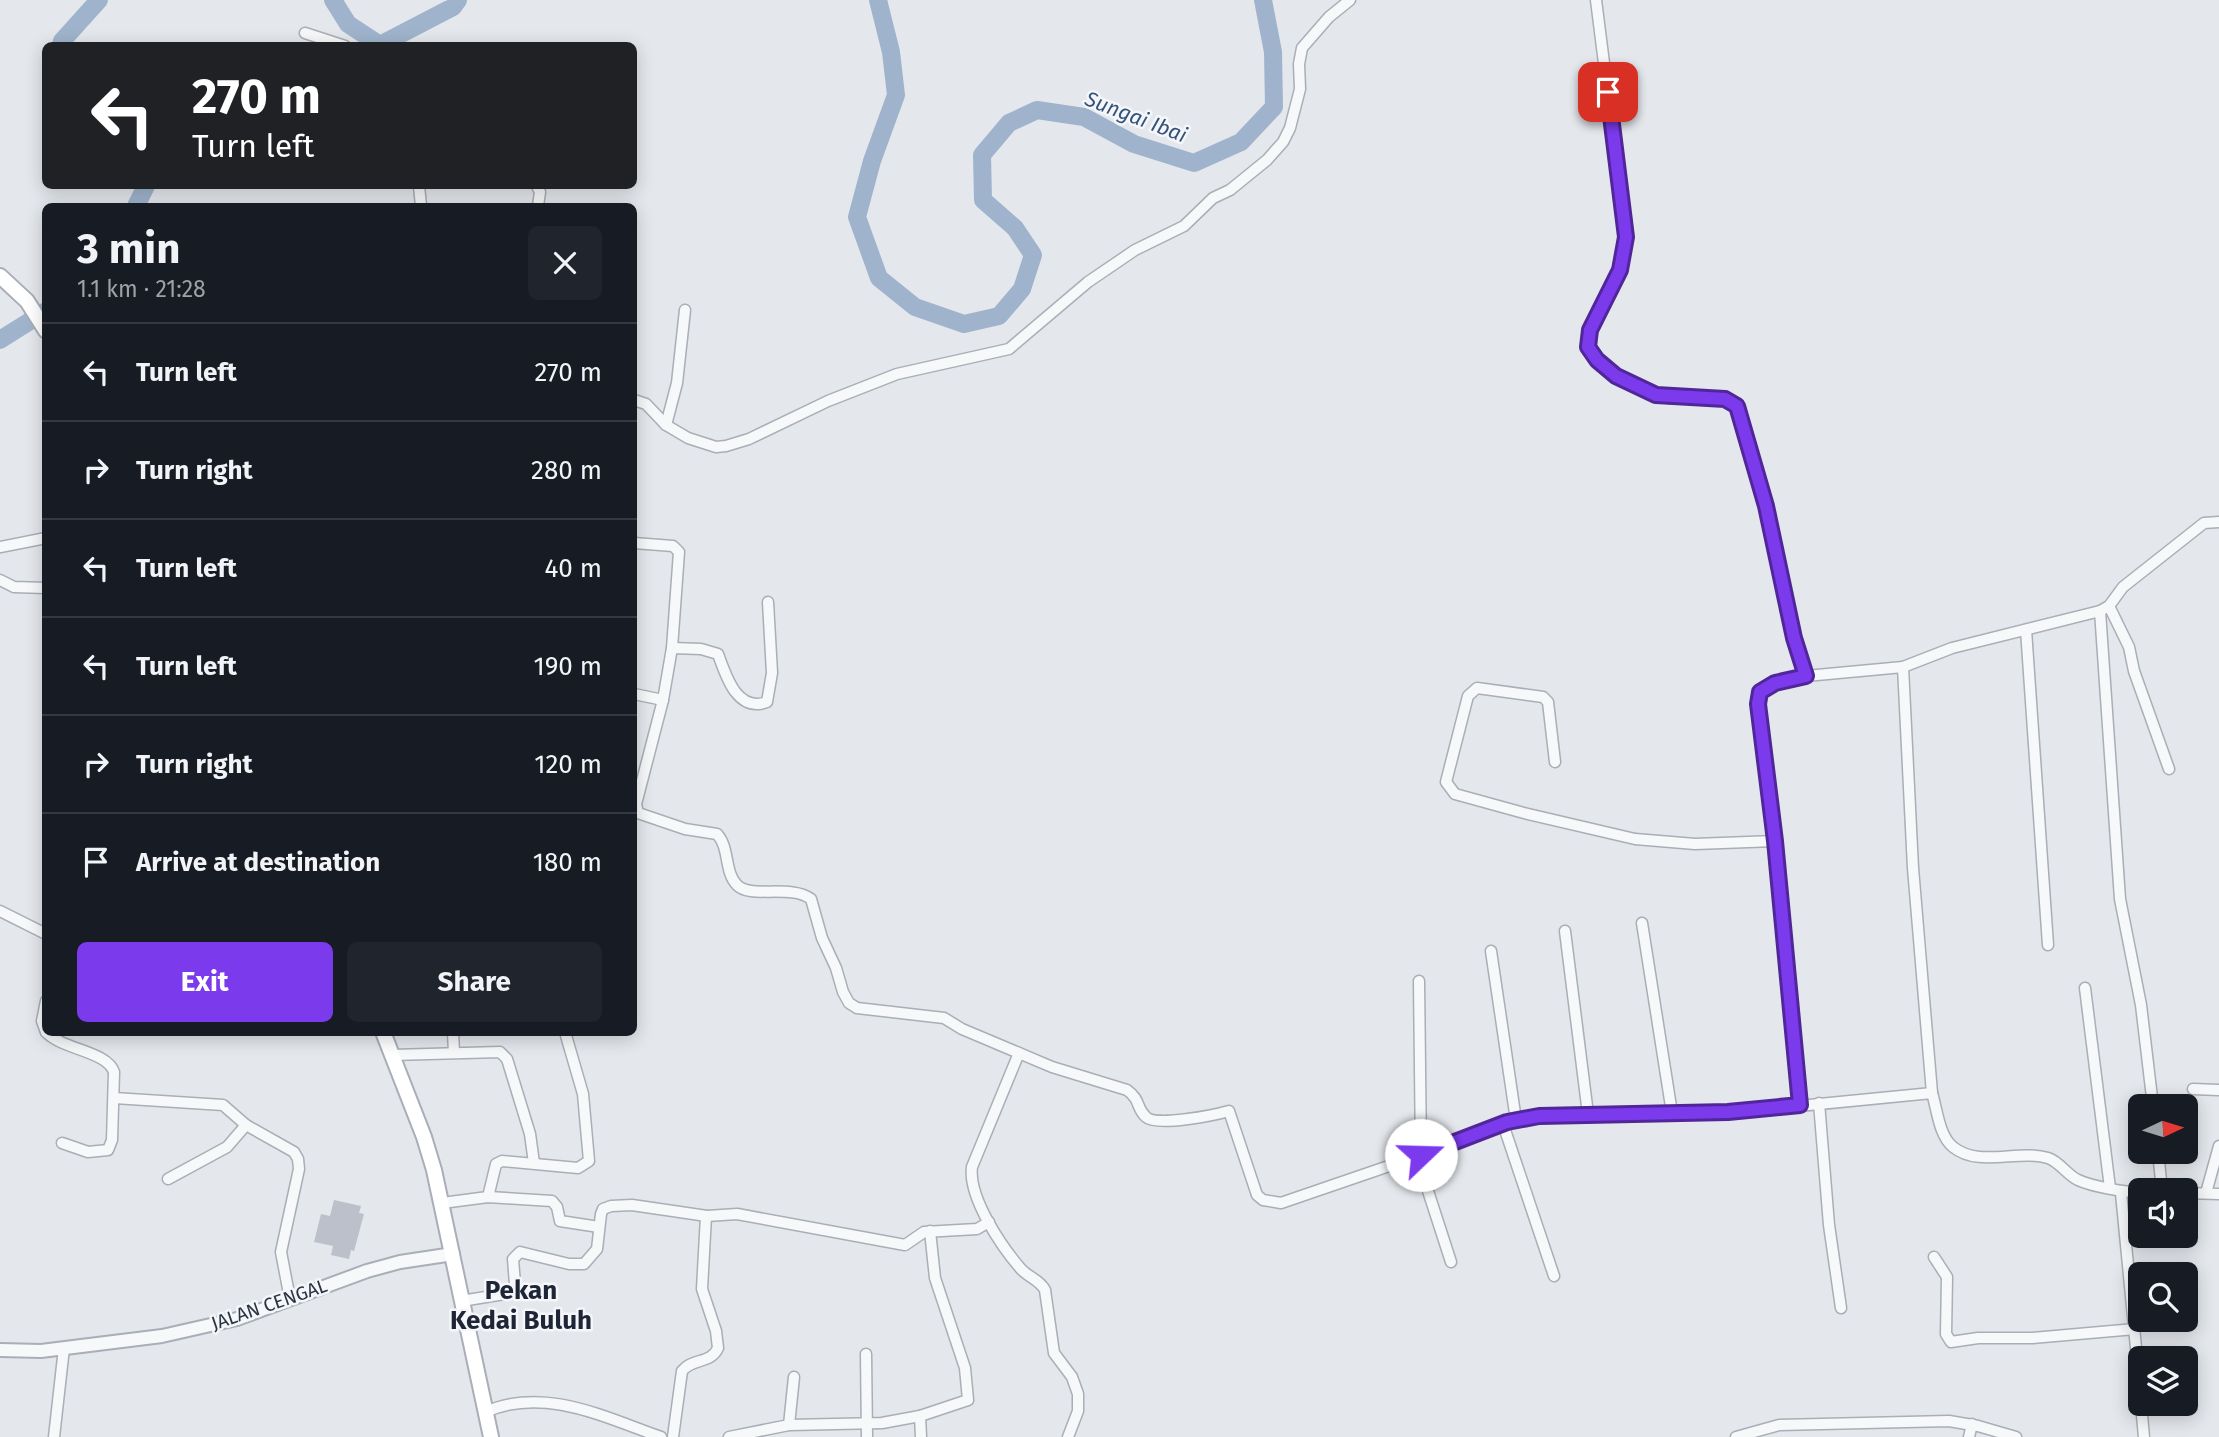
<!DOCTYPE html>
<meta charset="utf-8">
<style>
body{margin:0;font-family:"Fira Sans",sans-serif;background:#20242c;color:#f1f3f6;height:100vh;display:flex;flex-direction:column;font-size:26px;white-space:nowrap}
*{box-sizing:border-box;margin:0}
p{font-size:23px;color:#9ea1a6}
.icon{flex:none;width:38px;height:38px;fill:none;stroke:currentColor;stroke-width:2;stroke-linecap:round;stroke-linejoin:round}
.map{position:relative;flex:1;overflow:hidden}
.details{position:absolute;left:42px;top:203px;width:595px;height:833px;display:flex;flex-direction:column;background:#171b24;border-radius:10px;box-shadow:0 4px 18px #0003}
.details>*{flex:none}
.guide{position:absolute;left:42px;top:42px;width:595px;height:147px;border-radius:10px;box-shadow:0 4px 18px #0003;background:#202124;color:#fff;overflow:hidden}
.needle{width:46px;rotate:86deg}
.tools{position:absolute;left:2128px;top:1094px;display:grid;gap:14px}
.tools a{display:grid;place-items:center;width:70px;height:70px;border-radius:10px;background:#171b24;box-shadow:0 4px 18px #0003;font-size:35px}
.pin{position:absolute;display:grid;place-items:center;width:60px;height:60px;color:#fff;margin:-30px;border-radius:14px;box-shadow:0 4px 10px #0006}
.me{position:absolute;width:77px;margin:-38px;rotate:69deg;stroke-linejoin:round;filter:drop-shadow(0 0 5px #0008)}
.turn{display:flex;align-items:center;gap:24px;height:147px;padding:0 35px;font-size:32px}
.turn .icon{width:91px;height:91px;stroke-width:2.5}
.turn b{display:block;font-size:49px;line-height:60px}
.round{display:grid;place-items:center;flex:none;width:74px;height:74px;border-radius:10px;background:#20242c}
.summary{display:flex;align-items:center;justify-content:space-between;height:119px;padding:0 35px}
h1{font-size:42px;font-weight:700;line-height:52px}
.button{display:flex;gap:14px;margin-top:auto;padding:14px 35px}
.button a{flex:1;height:80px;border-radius:10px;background:#7c3aed;color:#fff;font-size:28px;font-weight:700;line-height:80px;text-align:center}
.button a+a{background:#20242c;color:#f1f3f6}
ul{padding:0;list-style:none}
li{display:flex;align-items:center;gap:21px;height:98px;padding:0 35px;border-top:2px solid #363941}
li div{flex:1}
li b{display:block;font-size:26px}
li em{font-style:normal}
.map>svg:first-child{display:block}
</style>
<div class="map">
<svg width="2219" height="1437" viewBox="0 0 2219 1437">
<rect width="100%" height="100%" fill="#e4e7ec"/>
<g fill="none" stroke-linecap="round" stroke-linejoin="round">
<g stroke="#9fb4cc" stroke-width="18">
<polyline points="333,0 348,24 380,45 453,7 458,0"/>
<polyline points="878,0 891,52 896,95 872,161 857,217 879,278 915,307 964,324 999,316 1022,289 1033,255 1015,228 983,200 982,155 1009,123 1037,110 1084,117 1134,144 1194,163 1241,142 1274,107 1273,52 1263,0"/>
<polyline points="61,46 62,41 99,0"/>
<polyline points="136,206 146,186"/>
<polyline points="0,340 46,311"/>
</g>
</g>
<polygon fill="#bbc0ca" points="334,1200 361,1206 359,1213 364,1214 354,1251 351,1250 349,1259 331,1255 333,1246 314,1242 321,1214 330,1216"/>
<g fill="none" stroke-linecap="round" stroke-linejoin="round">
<defs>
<g id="minor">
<path d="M1596,0L1626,237C1624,256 1619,276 1610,294C1603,307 1591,322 1588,337C1583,365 1646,395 1669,398C1691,400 1719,392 1737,406L1772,527L1794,638L1806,676L1903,667L1913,868L1932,1093"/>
<polyline points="305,33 345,46"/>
<polyline points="419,186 421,206"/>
<polyline points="537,186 540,192 538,206"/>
<polyline points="634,400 646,404 666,425 688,438 716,447 726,446 749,439 828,401 897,374 1009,349 1088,282 1135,250 1184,226 1213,198 1230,190 1267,160 1283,142 1290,128 1300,89 1299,64 1302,48 1329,17 1350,0"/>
<polyline points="666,425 677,383 685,310"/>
<path d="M634,543L673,546L679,552L672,648L663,700L636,804L638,813L685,829L717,834C730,848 724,872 737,885C750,899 791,884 811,899L822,938L836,968L843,992L849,1003L857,1008L944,1018L962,1029L1052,1067L1127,1090C1141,1100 1136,1108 1146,1117C1156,1127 1215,1115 1229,1111L1257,1195L1263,1200L1281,1203L1421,1155L1507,1122L1539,1116L1728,1113L1932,1093C1937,1109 1939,1136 1953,1147C1979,1168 2018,1149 2048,1158C2060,1162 2067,1175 2078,1180C2091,1186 2126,1193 2140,1192"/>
<polyline points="0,547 46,538"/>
<polyline points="0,580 14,587 46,588"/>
<polyline points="2109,606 2129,647 2134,671 2169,769"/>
<polyline points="2100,611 2120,899 2141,1005 2153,1106"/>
<polyline points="2026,630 2048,945"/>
<path d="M672,648L701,649L718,654C726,676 737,713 767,702L772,673L768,602"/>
<polyline points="1903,667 1952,648 2100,611 2109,606 2123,587 2204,523 2219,522"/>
<polyline points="634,694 663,700"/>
<polyline points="1555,762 1548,702 1543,697 1477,688 1468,696 1446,782 1455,794 1524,813 1635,839 1695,844 1775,841"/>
<polyline points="0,911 46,934"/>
<polyline points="1642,923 1672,1113"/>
<polyline points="1565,931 1588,1114"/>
<polyline points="1491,951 1516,1120"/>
<polyline points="1419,981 1421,1155"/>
<polyline points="2085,988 2110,1188"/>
<polyline points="46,1001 42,1021 46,1032"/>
<path d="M46,1032C63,1050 107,1051 114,1072L112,1140L108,1150L88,1152L62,1143"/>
<polyline points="453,1032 454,1052"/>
<path d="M1019,1053L972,1167C968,1197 1001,1246 1021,1269C1028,1277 1040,1280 1045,1290L1054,1353L1072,1377L1078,1394V1411L1068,1437"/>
<polyline points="392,1055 500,1052 507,1059 530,1134 534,1163"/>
<polyline points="2193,1089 2219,1090"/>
<polyline points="114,1098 223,1105 246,1125 294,1152 298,1159 299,1169 281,1252 290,1299"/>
<polyline points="1819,1103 1829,1225 1841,1308"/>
<polyline points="1800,1105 1775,841 1758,704 1760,692 1775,683 1806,676"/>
<polyline points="1503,1124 1554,1276"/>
<polyline points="2158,1152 2162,1190"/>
<polyline points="1417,1157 1451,1262"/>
<polyline points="168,1179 227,1147 246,1125"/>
<polyline points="2121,1193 2140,1389"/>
<polyline points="2186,1193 2219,1194"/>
<polyline points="2206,1193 2219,1146"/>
<polyline points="488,1197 496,1164 502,1161 578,1168 589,1161 583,1094 565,1032"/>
<polyline points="442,1203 488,1197 552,1201 557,1207 560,1221 599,1227"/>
<polyline points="1934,1257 1947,1277 1946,1334 1951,1342 1978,1338 2032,1338 2135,1329"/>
<polyline points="461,1301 511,1293 515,1284 513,1259 520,1252 569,1264 584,1264 597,1249 601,1214 603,1209 611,1206 632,1205 707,1216 737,1214 905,1245 924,1232 977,1229 989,1222"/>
<polyline points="866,1354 867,1437"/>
<polyline points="2141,1404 2144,1437"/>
<path d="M485,1412C544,1386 604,1417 661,1437"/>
<polyline points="920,1416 921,1437"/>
<polyline points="789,1425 794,1377"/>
<polyline points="54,1437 64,1348"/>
<path d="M673,1437L682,1371C692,1358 711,1364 718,1348L716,1331L702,1289L706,1216"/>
<polyline points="729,1437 789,1425 882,1423 920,1416 968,1400 965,1368 935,1278 930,1231"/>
<polyline points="1736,1437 1779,1425 1949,1421 1978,1426 2016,1437"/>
<polyline points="1969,1437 1972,1424"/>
</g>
<polyline id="tertiary" points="0,1350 41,1351 162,1336 237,1319 367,1271 400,1262 453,1254"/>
<g id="secondary">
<polyline points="0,276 27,301 46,331"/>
<polyline points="383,1032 424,1137 434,1170 491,1437"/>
</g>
</defs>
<use href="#minor" stroke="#a9aeb7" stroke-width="13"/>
<use href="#tertiary" stroke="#a9aeb7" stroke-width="16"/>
<use href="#secondary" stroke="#a9aeb7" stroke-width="18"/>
<use href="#minor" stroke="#f7f8fa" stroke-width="10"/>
<use href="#tertiary" stroke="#f7f8fa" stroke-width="12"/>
<use href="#secondary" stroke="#fff" stroke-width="14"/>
</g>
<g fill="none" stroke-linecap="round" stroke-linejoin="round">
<defs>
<polyline id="route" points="1421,1155 1507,1122 1539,1116 1728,1112 1800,1105 1775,841 1758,704 1760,692 1775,683 1806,676 1794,638 1766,506 1737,406 1725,399 1656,395 1616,376 1597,360 1588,347 1590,330 1620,270 1626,237 1608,92"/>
</defs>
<use href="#route" stroke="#51269a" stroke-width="18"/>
<use href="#route" stroke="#7c3aed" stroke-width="12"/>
</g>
<g text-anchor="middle" stroke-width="5" stroke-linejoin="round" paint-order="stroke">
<g font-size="19" fill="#2b3445" stroke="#f4f6f9">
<text transform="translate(269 1304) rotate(-19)" y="7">JALAN CENGAL</text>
</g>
<g font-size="21" font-style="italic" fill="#34527a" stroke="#f4f6f9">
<text transform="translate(1136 117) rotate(21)" y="7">Sungai Ibai</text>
</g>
<g font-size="26" font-weight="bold" fill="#1d2536" stroke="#f4f6f9">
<text x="521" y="1299">Pekan<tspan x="521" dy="30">Kedai Buluh</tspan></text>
</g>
</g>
</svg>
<div class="tools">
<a><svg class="needle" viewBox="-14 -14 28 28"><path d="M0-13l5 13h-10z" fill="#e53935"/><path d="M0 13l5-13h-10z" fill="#9ea1a6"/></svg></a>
<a><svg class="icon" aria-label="sound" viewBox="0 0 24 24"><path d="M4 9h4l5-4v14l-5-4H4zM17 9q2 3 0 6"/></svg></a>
<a><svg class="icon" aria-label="search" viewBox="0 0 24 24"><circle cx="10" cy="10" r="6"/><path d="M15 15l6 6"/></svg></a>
<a><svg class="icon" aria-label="layers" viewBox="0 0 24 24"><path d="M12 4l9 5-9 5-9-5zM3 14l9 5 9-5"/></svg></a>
</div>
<div class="pin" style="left:1608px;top:92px;background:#d93025"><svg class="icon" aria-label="arrive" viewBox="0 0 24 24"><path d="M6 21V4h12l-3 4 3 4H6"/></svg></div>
<svg class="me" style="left:1421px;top:1155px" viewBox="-20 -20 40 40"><circle r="19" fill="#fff"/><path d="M0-13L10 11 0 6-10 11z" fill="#7c3aed"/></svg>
<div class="guide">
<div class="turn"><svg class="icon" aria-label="left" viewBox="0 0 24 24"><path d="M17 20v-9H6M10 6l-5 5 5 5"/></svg><div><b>270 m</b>Turn left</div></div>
</div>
<section class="details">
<div class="summary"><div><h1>3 min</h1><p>1.1 km · 21:28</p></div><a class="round"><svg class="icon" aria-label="close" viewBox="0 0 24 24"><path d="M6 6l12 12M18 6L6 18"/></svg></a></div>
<ul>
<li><svg class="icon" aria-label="left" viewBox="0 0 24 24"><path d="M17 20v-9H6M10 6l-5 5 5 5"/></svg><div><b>Turn left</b></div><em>270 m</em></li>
<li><svg class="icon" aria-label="right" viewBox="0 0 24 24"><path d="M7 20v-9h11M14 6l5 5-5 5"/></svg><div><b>Turn right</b></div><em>280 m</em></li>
<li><svg class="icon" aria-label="left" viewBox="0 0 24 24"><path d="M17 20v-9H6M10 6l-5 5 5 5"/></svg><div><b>Turn left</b></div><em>40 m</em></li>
<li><svg class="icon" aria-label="left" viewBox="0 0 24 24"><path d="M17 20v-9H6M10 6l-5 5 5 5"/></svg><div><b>Turn left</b></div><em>190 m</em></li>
<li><svg class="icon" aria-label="right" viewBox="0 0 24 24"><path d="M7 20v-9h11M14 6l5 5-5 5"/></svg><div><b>Turn right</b></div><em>120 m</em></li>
<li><svg class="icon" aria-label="arrive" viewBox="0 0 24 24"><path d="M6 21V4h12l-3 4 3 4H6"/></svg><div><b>Arrive at destination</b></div><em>180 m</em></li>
</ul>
<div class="button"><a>Exit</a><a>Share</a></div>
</section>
</div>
